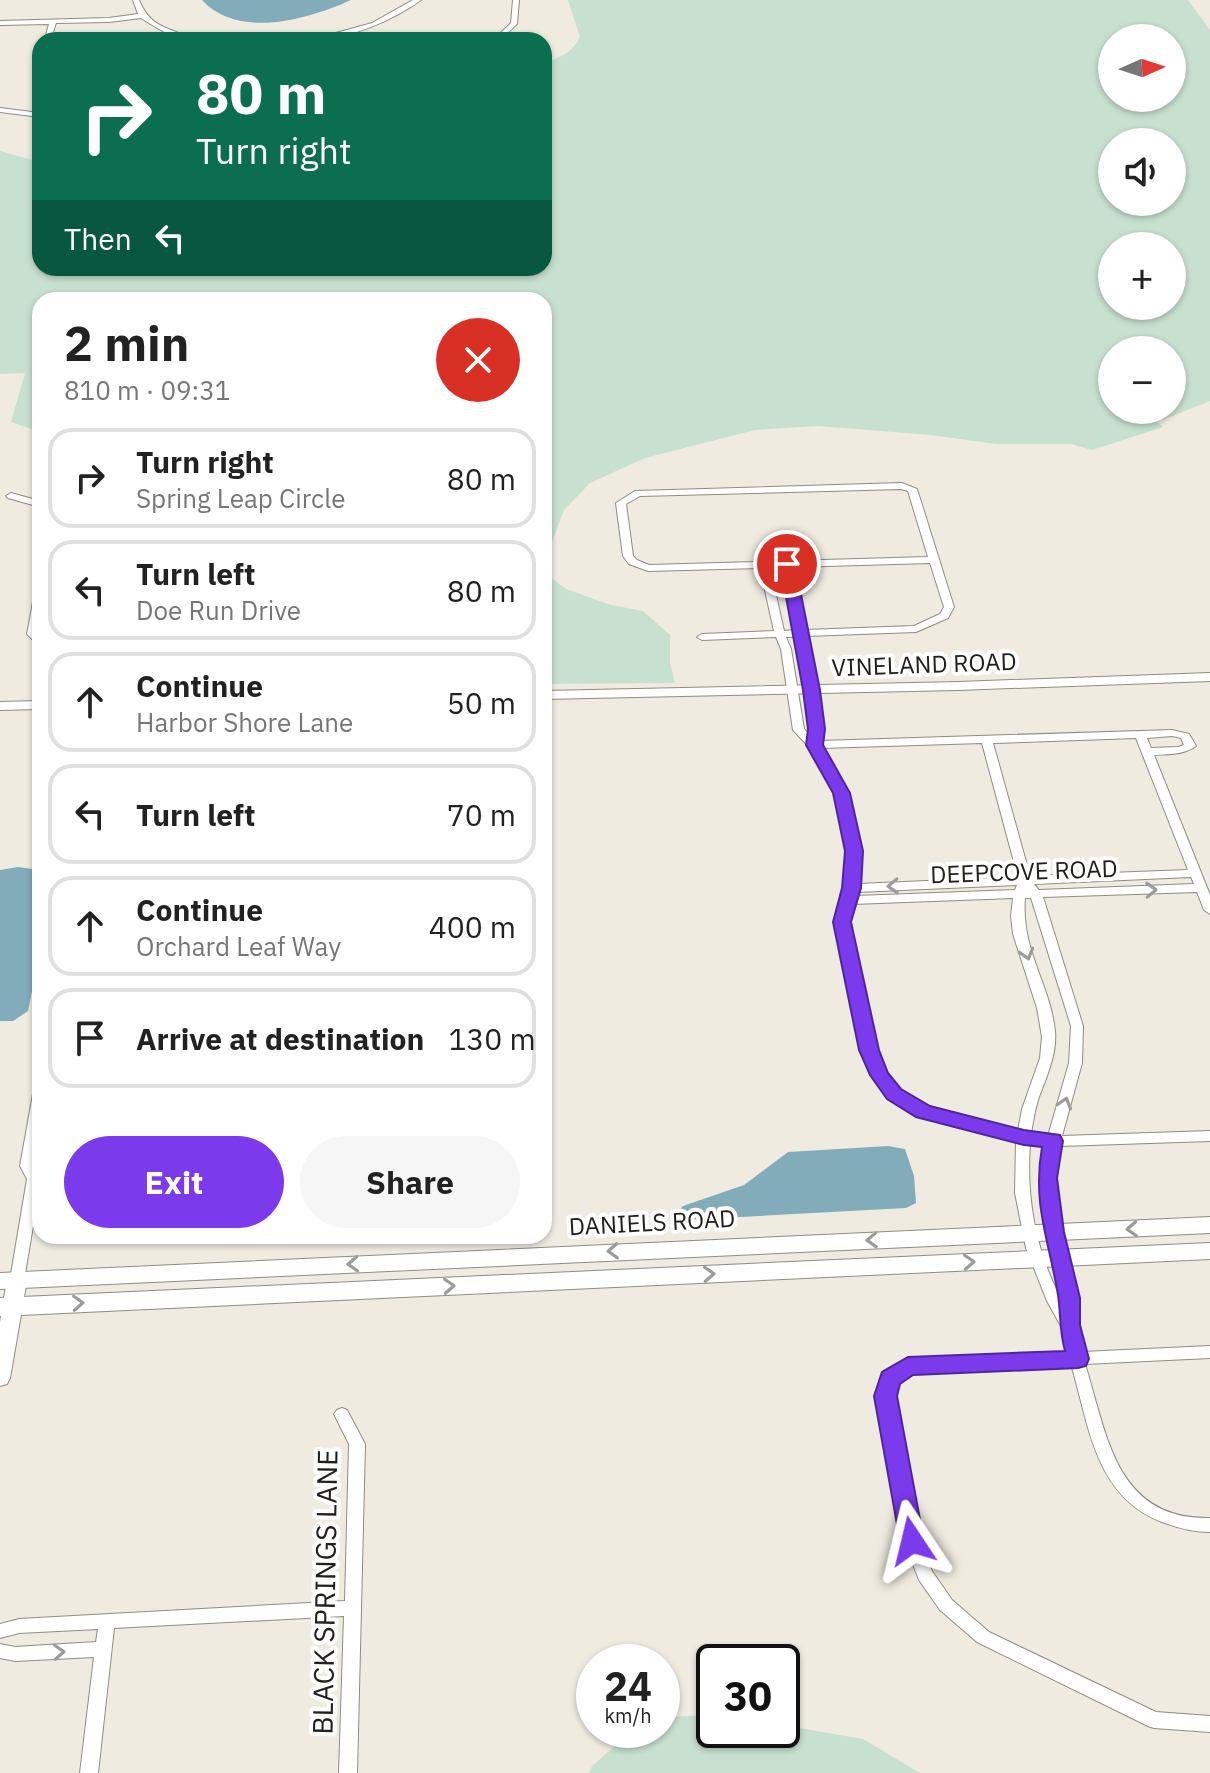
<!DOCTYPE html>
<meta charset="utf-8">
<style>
body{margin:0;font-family:"IBM Plex Sans",sans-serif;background:#f6f6f6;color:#222;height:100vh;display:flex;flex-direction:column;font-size:30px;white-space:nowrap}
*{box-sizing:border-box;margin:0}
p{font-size:26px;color:#767676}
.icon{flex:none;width:44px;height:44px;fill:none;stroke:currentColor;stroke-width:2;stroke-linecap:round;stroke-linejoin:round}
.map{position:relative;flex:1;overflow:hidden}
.sheet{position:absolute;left:32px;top:292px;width:520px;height:952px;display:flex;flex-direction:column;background:#fff;border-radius:24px;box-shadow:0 2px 6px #0004}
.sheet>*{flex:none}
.top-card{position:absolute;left:32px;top:32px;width:520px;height:244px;border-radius:24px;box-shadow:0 2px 6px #0004;background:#0b6e4f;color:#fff;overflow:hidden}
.needle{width:52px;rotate:87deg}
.buttons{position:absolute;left:1098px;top:24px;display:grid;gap:16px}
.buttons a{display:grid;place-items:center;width:88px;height:88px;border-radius:50%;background:#fff;box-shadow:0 2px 6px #0004;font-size:40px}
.speed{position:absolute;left:576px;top:1644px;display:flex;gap:16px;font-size:40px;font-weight:700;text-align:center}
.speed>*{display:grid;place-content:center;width:104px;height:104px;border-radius:50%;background:#fff;box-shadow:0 2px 6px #0004;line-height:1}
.speed small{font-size:20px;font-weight:400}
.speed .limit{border:4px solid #111;border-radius:12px;background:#fff;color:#111}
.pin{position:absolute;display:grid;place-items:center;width:68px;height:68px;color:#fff;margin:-34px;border:4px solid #fff;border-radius:50%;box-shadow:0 2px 8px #0007}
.me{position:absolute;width:88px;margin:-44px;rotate:350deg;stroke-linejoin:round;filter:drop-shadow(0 0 6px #0008)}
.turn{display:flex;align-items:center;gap:28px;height:168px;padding:0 32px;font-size:36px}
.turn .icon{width:104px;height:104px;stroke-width:2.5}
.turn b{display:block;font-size:56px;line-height:68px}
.then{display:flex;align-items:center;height:76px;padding:0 32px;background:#0003;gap:16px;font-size:30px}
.round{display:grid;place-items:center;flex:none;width:84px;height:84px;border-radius:42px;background:#f6f6f6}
.headline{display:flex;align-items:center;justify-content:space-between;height:136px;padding:0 32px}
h1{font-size:48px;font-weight:700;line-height:60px}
.button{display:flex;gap:16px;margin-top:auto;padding:16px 32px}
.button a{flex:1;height:92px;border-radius:48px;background:#7c3aed;color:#fff;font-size:32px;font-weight:700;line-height:92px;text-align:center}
.button a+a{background:#f6f6f6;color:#222}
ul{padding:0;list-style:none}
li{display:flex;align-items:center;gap:24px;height:100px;margin:0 16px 12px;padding:0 16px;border:4px solid #e0e0e0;border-radius:24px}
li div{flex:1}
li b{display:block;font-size:30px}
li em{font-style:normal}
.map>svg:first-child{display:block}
</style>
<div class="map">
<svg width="1210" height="1773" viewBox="0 0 1210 1773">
<rect width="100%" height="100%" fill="#efebe1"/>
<g fill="#c8e0d0" fill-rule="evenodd">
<path d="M568,0H1188L1210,30V401L1157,422L1163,427L1092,450L1071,444H996L931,435L818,426L755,430L645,458L590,483L564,510L549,550L545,573L566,589L611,605L643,611L670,635V663L675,683L544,684V300H40V432L11,422L25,373L0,374V151L40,162V268H544V63C561,57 572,53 580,37ZM1112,38H1172V98H1112ZM1112,142H1172V202H1112ZM1112,246H1172V306H1112ZM1112,350H1172V410H1112Z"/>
<polygon points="714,1715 714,1730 782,1730 782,1725 863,1739 920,1773 589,1773 592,1766 633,1730 662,1730 662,1717"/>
</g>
<g fill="#82acba">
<path d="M202,0H351C309,19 238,40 202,0Z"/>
<polygon points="18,867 40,870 40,909 32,929 39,956 28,1011 13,1021 0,1021 0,870"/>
<polygon points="888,1146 905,1149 914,1176 916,1203 906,1208 683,1220 677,1217 677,1212 683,1206 744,1185 788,1152"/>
</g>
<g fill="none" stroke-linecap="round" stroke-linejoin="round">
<defs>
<g id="street">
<path d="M133,0H139C151,30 171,27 195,40C175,40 158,29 141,18L109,22L56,23L52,35L55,40H49L46,35L49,24L0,25V21L109,18L138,14Z"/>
<path d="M413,0H421C392,21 347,40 311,40L372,23Z"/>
<polygon points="513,0 519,0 517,24 500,40 493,40 511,23"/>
<polygon points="0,108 40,113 40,117 0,112"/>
<path d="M902,483L917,489L954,607L948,618L916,632L806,636L823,729L820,741L1172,730L1189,734L1196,746C1184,755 1168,754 1154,755L1210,895V914L1204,910L1197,892L1043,897L1083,1026L1082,1063L1062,1136L1210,1131V1141L1060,1146C1046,1204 1068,1240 1076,1295C1078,1316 1077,1331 1082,1352L1210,1346V1358L1085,1364C1107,1434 1115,1520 1210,1518V1532C1193,1532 1178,1528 1162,1522C1095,1497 1089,1425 1071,1364L911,1372L897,1382L893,1396L920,1541L932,1571L952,1600L989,1632L1156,1712L1210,1716V1732L1154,1728L1148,1726L977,1642L940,1610L919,1580L904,1541L877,1396L885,1375L908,1360L1067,1353L1062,1328L1047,1301L1026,1248L1015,1193L1016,1141L919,1114L889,1097L873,1075L863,1050L836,922L846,888L848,851L835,793L809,747L793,730L781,649L776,637L702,640L697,637L702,634L774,631L760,568L648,571L629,564L623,556L616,503L635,491ZM901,489L908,491L928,557L649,565L637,560L633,556L626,504L640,496ZM930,563L944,607L940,614L914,626L805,630L793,567ZM783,567L794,630L784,631L770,568ZM786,637H796L811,729L810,735L804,729L791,649ZM1172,736L1181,738L1184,745L1178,747L1151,748L1147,738ZM1136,738L1188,870L1030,876L993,743ZM982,743L1018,877L858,884L860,851L847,793L821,748ZM1191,877L1194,884L1039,890L1034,884ZM1017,885L1015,890L856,896L857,892ZM1013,898L1011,916L1013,934L1037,1008L1042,1037L1040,1058L1022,1109L1018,1131C981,1122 931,1115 901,1092C871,1070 856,960 848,922L853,904ZM1025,898H1031L1071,1026L1069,1063L1048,1136L1031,1134C1033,1121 1035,1109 1039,1097C1047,1076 1057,1054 1055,1031C1050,983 1021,952 1025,898ZM1030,1144L1046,1145C1031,1209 1056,1243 1062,1301C1036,1252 1026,1199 1030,1144Z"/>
<polygon points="11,493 40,501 40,507 8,498 6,496"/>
<polygon points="40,588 40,619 37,633 40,636 40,644 36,643 27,634 35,591"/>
<polygon points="40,1089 40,1131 34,1166 35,1168 40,1167 40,1184 24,1280 22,1284 17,1286 12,1284 10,1280 27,1179 20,1166 33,1094 35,1091"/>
<polygon points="342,1408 347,1410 365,1444 357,1773 339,1773 344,1616 114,1628 98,1773 80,1773 94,1657 15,1661 0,1658 0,1644 15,1647 96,1642 98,1629 19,1633 0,1638 0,1624 19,1619 345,1601 349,1444 334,1414 337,1410"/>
</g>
<g id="secondary">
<polygon points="1210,673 1210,681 958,690 544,699 544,691 958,682"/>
<polygon points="40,701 40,709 0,710 0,702"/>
<polygon points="17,1273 24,1275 27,1280 10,1378 7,1384 0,1386 0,1322 7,1280 10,1275"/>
</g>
<g id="primary">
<polygon points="1210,1217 1210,1233 0,1289 0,1273"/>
<polygon points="1210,1243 1210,1259 0,1316 0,1298"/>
</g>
</defs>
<use href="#street" stroke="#8f8c82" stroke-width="2"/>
<use href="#secondary" stroke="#8f8c82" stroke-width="2"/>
<use href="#primary" stroke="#8f8c82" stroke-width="2"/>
<use href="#street" fill="#fff" fill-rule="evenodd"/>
<use href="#secondary" fill="#fff" fill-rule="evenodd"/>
<use href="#primary" fill="#fff" fill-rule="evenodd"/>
</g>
<defs><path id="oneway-chevron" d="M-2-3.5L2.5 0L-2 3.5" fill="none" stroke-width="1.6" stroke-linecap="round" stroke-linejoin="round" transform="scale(2)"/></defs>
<g stroke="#9b9b99">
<use href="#oneway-chevron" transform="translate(893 886) rotate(178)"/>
<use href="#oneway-chevron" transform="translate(1151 890) rotate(-2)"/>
<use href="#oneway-chevron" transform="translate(1027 954) rotate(74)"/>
<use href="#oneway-chevron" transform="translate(1065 1103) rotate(-73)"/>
<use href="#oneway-chevron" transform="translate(1132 1229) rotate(177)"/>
<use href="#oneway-chevron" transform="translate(872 1240) rotate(178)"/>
<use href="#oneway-chevron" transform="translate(613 1251) rotate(177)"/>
<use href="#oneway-chevron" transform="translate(969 1262) rotate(-3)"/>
<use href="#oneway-chevron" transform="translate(353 1264) rotate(177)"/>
<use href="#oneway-chevron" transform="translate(709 1274) rotate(-3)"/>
<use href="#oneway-chevron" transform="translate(449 1286) rotate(-3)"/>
<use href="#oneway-chevron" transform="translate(78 1303) rotate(-3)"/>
<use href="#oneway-chevron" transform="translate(59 1652) rotate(-3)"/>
</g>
<path fill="#7c3aed" stroke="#51269a" stroke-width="2" d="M787,560L795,564L820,690L825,729L823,745L850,793L863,851L861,888L851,922L879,1050L888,1073L901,1089L930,1106L1024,1130L1060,1135L1063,1141L1057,1178L1064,1232L1080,1298V1325L1089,1359L1086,1366L1078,1368L913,1375L900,1384L897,1396L924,1541L921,1549L912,1552L903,1549L900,1541L874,1396L882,1372L908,1357L1065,1351C1059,1329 1061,1315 1058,1295C1049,1240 1032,1204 1042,1147L1024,1145L916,1117L887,1099L870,1075L859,1050L833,922L842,888L845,851L833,793L806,745L808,729L803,690L780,564Z"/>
<g text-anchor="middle" stroke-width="8" stroke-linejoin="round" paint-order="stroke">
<g font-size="24" fill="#21201c" stroke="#fff">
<text transform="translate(924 665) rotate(-2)" y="8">VINELAND ROAD</text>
<text transform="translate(1024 872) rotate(-2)" y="8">DEEPCOVE ROAD</text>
<text transform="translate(652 1223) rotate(-3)" y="8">DANIELS ROAD</text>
</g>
<g font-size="28" fill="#21201c" stroke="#fff">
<text transform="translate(325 1592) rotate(-89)" y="10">BLACK SPRINGS LANE</text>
</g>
</g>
</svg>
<div class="buttons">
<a><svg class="needle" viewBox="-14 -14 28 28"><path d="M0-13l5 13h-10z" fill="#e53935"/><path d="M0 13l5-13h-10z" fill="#767676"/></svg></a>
<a><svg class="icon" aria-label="sound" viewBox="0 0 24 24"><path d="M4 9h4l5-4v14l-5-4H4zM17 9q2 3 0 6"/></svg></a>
<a>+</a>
<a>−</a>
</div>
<div class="speed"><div>24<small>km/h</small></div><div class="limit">30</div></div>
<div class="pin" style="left:787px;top:564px;background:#d93025"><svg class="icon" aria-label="arrive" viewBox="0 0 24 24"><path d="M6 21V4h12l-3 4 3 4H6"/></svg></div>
<svg class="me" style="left:912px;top:1541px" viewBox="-20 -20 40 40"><path d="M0-17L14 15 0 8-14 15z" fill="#7c3aed" stroke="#fff" stroke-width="4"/></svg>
<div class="top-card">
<div class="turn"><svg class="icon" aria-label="right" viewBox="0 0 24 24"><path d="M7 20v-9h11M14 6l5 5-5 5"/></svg><div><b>80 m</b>Turn right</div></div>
<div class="then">Then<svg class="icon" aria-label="left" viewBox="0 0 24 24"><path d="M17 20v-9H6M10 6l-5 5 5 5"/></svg></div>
</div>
<section class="sheet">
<div class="headline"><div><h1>2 min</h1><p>810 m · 09:31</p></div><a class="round" style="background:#d93025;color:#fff"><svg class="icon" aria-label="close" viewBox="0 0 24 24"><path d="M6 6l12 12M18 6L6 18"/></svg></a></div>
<ul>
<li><svg class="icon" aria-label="right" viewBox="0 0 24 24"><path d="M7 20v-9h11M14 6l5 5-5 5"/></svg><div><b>Turn right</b><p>Spring Leap Circle</p></div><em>80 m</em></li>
<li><svg class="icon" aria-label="left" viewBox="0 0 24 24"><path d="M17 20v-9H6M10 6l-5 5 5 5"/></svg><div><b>Turn left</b><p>Doe Run Drive</p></div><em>80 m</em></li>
<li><svg class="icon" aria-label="ahead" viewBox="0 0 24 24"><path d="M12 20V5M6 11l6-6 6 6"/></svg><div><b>Continue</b><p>Harbor Shore Lane</p></div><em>50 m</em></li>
<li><svg class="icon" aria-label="left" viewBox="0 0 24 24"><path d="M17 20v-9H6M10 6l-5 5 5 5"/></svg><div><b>Turn left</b></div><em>70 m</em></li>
<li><svg class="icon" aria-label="ahead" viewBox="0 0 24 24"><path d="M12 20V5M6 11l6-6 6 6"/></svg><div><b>Continue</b><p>Orchard Leaf Way</p></div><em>400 m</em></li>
<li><svg class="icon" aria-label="arrive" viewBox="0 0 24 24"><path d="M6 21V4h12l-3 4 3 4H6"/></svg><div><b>Arrive at destination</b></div><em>130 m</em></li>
</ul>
<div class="button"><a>Exit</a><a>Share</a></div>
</section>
</div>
